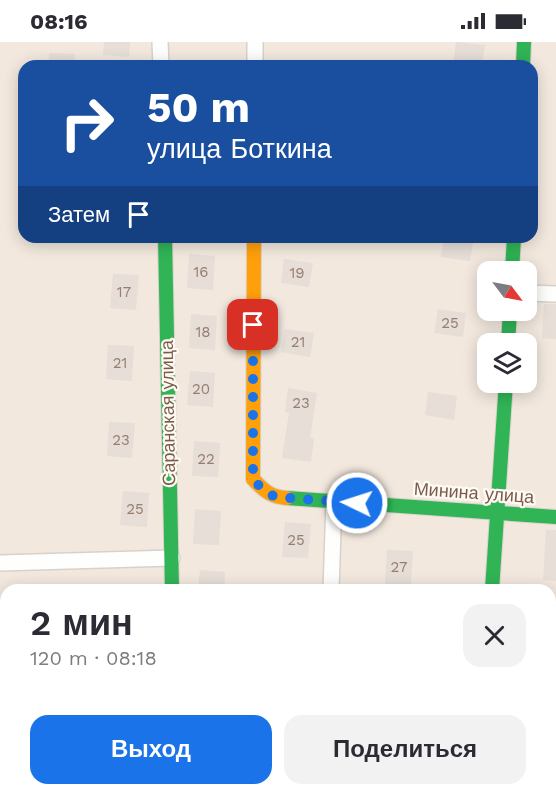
<!DOCTYPE html>
<html lang="ru">
<meta charset="utf-8">
<style>
body{margin:0;font-family:"Work Sans",sans-serif;background:#f2f2f3;color:#2b2b33;height:100vh;display:flex;flex-direction:column;font-size:22px;white-space:nowrap}
*{box-sizing:border-box;margin:0}
p{font-size:20px;color:#7c7c81}
.icon{flex:none;width:33px;height:33px;fill:none;stroke:currentColor;stroke-width:2;stroke-linecap:round;stroke-linejoin:round}
.map{position:relative;flex:1;overflow:hidden}
.panel{position:absolute;left:0px;top:542px;width:556px;height:212px;display:flex;flex-direction:column;background:#fff;border-radius:18px 18px 0 0;box-shadow:0 3px 15px #0003}
.panel>*{flex:none}
.banner{position:absolute;left:18px;top:18px;width:520px;height:183px;border-radius:18px;box-shadow:0 3px 15px #0003;background:#1a4fa0;color:#fff;overflow:hidden}
.needle{width:39px;rotate:122deg}
.fabs{position:absolute;left:477px;top:219px;display:grid;gap:12px}
.fabs a{display:grid;place-items:center;width:60px;height:60px;border-radius:12px;background:#fff;box-shadow:0 3px 15px #0003;font-size:30px}
.pin{position:absolute;display:grid;place-items:center;width:51px;height:51px;color:#fff;margin:-26px;border-radius:12px;box-shadow:0 3px 9px #0006}
.me{position:absolute;width:66px;margin:-33px;rotate:274deg;stroke-linejoin:round;filter:drop-shadow(0 0 4px #0008)}
.turn{display:flex;align-items:center;gap:21px;height:126px;padding:0 30px;font-size:27px}
.turn .icon{width:78px;height:78px;stroke-width:2.5}
.turn b{display:block;font-size:42px;line-height:51px}
.then{display:flex;align-items:center;height:57px;padding:0 30px;background:#0003;gap:12px;font-size:22px}
.round{display:grid;place-items:center;flex:none;width:63px;height:63px;border-radius:18px;background:#f2f2f3}
.overview{display:flex;align-items:center;justify-content:space-between;height:102px;padding:0 30px}
h1{font-size:36px;font-weight:600;line-height:45px}
.cta{display:flex;gap:12px;margin-top:auto;padding:12px 30px}
.cta a{flex:1;height:69px;border-radius:18px;background:#1a73e8;color:#fff;font-size:24px;font-weight:600;line-height:69px;text-align:center}
.cta a+a{background:#f2f2f3;color:#2b2b33}
.status{display:flex;justify-content:space-between;align-items:center;height:42px;padding:0 30px;background:#fff;direction:ltr}
.status svg{height:16px;fill:currentColor}
.map>svg:first-child{display:block}
</style>
<div class="status"><b>08:16</b><svg viewBox="0 0 49 12"><path d="M0 12V9h3v3zM5 12V6h3v6zM10 12V3h3v9zM15 12V0h3v12zM26 1h20v11H26zM47 4h2v5h-2z"/></svg></div>
<div class="map">
<svg width="556" height="752" viewBox="0 0 556 752">
<rect width="100%" height="100%" fill="#f9f5f0"/>
<path fill="#f2e8de" fill-rule="evenodd" d="M0,0H556V752H0ZM24,24H532V195H24ZM488,230H526V268H488ZM488,302H526V340H488ZM6,548H550V747H6Z"/>
<g fill="#e6ded7">
<polygon points="104,0 130,0 129,15 103,13"/>
<polygon points="456,0 485,3 482,24 453,23"/>
<polygon points="49,11 75,12 74,24 48,24"/>
<polygon points="444,195 474,195 470,219 441,215"/>
<polygon points="189,212 215,214 213,248 187,246"/>
<polygon points="284,217 313,221 309,245 281,241"/>
<polygon points="113,232 139,233 136,268 110,266"/>
<polygon points="544,262 556,262 556,297 542,296"/>
<polygon points="438,267 466,271 463,295 434,291"/>
<polygon points="191,272 217,274 215,308 189,306"/>
<polygon points="285,287 314,291 310,315 281,310"/>
<polygon points="108,303 134,304 132,339 106,337"/>
<polygon points="190,329 215,331 213,365 187,363"/>
<polygon points="288,346 317,351 310,396 314,397 311,420 282,416 289,371 285,370"/>
<polygon points="428,350 457,354 454,378 425,373"/>
<polygon points="109,380 135,381 132,416 107,414"/>
<polygon points="194,399 220,401 218,435 192,434"/>
<polygon points="123,449 149,451 147,485 120,483"/>
<polygon points="195,467 221,469 219,503 193,502"/>
<polygon points="285,480 311,482 308,516 282,515"/>
<polygon points="546,488 556,488 556,539 543,538"/>
<polygon points="387,508 413,509 411,543 385,542"/>
<polygon points="200,528 225,530 224,548 198,548"/>
</g>
<g fill="none" stroke-linecap="round" stroke-linejoin="round">
<defs>
<g id="street">
<polyline points="160,0 161,24"/>
<polyline points="255,24 255,0"/>
<polyline points="526,251 556,252"/>
<polyline points="0,521 172,516"/>
<polyline points="331,548 334,459"/>
<polyline points="173,747 173,752"/>
<polyline points="326,752 326,747"/>
</g>
<g id="fast">
<polyline points="523,24 524,0"/>
<polyline points="165,195 172,548"/>
<polyline points="512,230 514,195"/>
<polyline points="508,302 510,268"/>
<polyline points="287,456 556,475"/>
<polyline points="492,548 506,340"/>
</g>
<g id="slow">
<path d="M254,195L253,437C264,449 271,455 287,456"/>
<polyline points="475,752 476,747"/>
</g>
</defs>
<use href="#street" stroke="#d7d1cb" stroke-width="18"/>
<use href="#fast" stroke="#d9d2cb" stroke-width="16"/>
<use href="#slow" stroke="#d9d2cb" stroke-width="16"/>
<use href="#street" stroke="#fefefd" stroke-width="15"/>
<use href="#fast" stroke="#30b455" stroke-width="14"/>
<use href="#slow" stroke="#ff9f0a" stroke-width="14"/>
</g>
<g fill="none" stroke-linecap="round" stroke-linejoin="round">
<polyline stroke="#1a73e8" stroke-width="10" stroke-dasharray="0 18" points="253,283 253,437 263,448 275,455 357,461"/>
</g>
<g text-anchor="middle" stroke-width="4.5" stroke-linejoin="round" paint-order="stroke">
<g font-size="15" fill="#977e72">
<text x="201" y="235">16</text>
<text x="297" y="236">19</text>
<text x="124" y="255">17</text>
<text x="450" y="286">25</text>
<text x="203" y="295">18</text>
<text x="298" y="305">21</text>
<text x="120" y="326">21</text>
<text x="201" y="352">20</text>
<text x="301" y="366">23</text>
<text x="121" y="403">23</text>
<text x="206" y="422">22</text>
<text x="135" y="472">25</text>
<text x="296" y="503">25</text>
<text x="399" y="530">27</text>
</g>
<g font-size="18" fill="#7a5c4d" stroke="#fffaf3">
<text transform="translate(168 371) rotate(-91)" y="6">Саранская улица</text>
<text transform="translate(474 451) rotate(4)" y="6">Минина улица</text>
</g>
</g>
</svg>
<div class="fabs">
<a><svg class="needle" viewBox="-14 -14 28 28"><path d="M0-13l5 13h-10z" fill="#e53935"/><path d="M0 13l5-13h-10z" fill="#7c7c81"/></svg></a>
<a><svg class="icon" aria-label="layers" viewBox="0 0 24 24"><path d="M12 4l9 5-9 5-9-5zM3 14l9 5 9-5"/></svg></a>
</div>
<div class="pin" style="left:253px;top:283px;background:#d93025"><svg class="icon" aria-label="arrive" viewBox="0 0 24 24"><path d="M6 21V4h12l-3 4 3 4H6"/></svg></div>
<svg class="me" style="left:357px;top:461px" viewBox="-20 -20 40 40"><circle r="17" fill="#1a73e8" stroke="#fff" stroke-width="3"/><path d="M0-11L8 9 0 5-8 9z" fill="#fff"/></svg>
<div class="banner">
<div class="turn"><svg class="icon" aria-label="right" viewBox="0 0 24 24"><path d="M7 20v-9h11M14 6l5 5-5 5"/></svg><div><b>50 m</b>улица Боткина</div></div>
<div class="then">Затем<svg class="icon" aria-label="arrive" viewBox="0 0 24 24"><path d="M6 21V4h12l-3 4 3 4H6"/></svg></div>
</div>
<section class="panel">
<div class="overview"><div><h1>2 мин</h1><p>120 m · 08:18</p></div><a class="round"><svg class="icon" aria-label="close" viewBox="0 0 24 24"><path d="M6 6l12 12M18 6L6 18"/></svg></a></div>
<div class="cta"><a>Выход</a><a>Поделиться</a></div>
</section>
</div>
